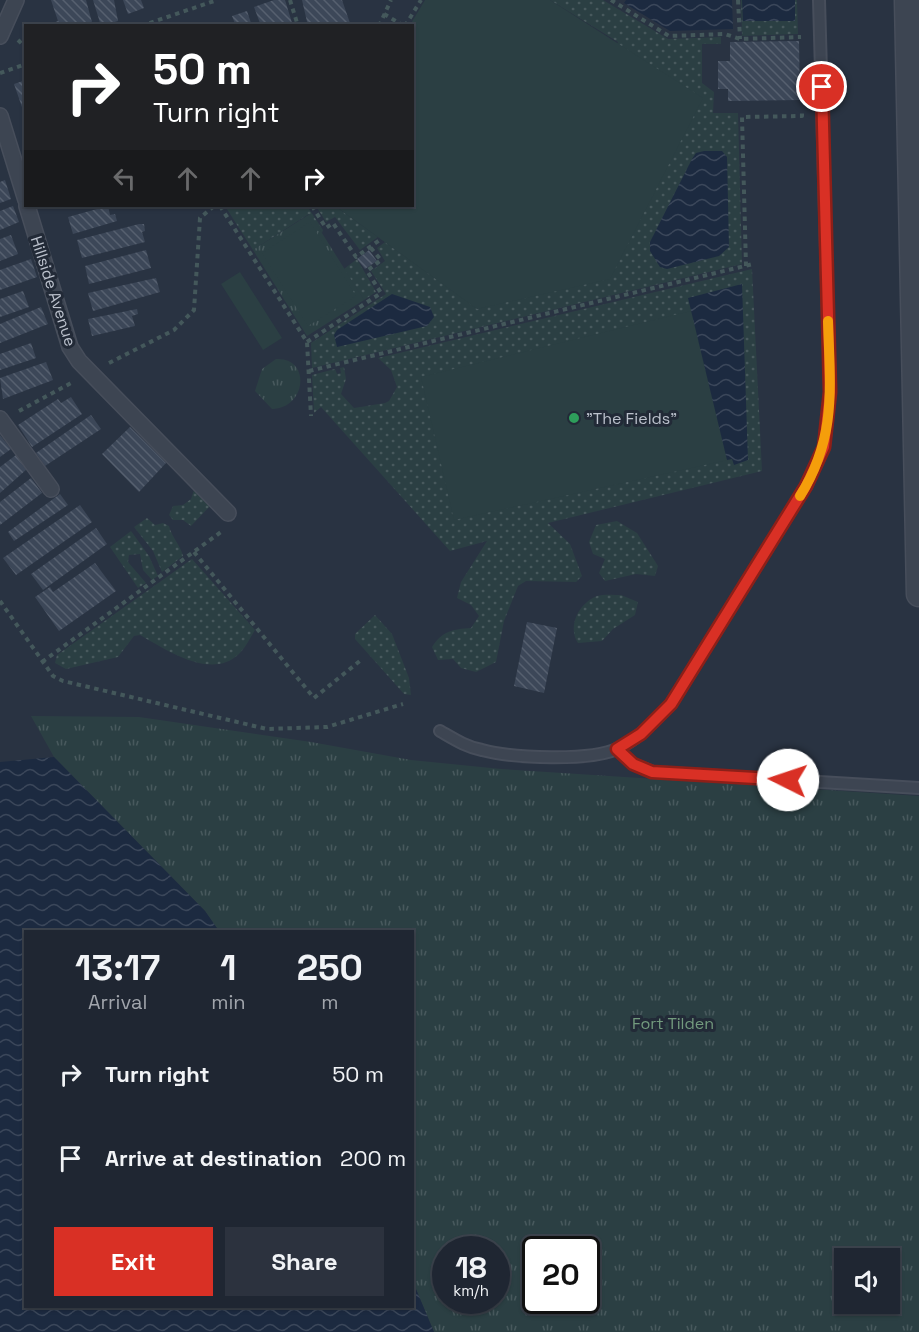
<!DOCTYPE html>
<style>
body{margin:0;font-family:"Space Grotesk",sans-serif;background:#2c323e;color:#f1f3f6;height:100vh;display:flex;flex-direction:column;font-size:22px;white-space:nowrap}
*{box-sizing:border-box;margin:0}
p{font-size:20px;color:#a1a5ac}
.icon{flex:none;width:33px;height:33px;fill:none;stroke:currentColor;stroke-width:2;stroke-linecap:round;stroke-linejoin:round}
.map{position:relative;flex:1;overflow:hidden}
.side{position:absolute;left:24px;top:930px;width:390px;height:378px;display:flex;flex-direction:column;background:#1f2632;border-radius:0px;box-shadow:0 2px 4px #0004,0 0 0 2px #3c434d}
.side>*{flex:none}
.hud{position:absolute;left:24px;top:24px;width:390px;height:183px;border-radius:0px;box-shadow:0 2px 4px #0004,0 0 0 2px #3c434d;background:#202124;color:#fff;overflow:hidden}
.controls{position:absolute;left:834px;top:1248px;display:grid;gap:12px}
.controls a{display:grid;place-items:center;width:66px;height:66px;border-radius:0px;background:#1f2632;box-shadow:0 2px 4px #0004,0 0 0 2px #3c434d;font-size:30px}
.speed{position:absolute;left:432px;top:1236px;display:flex;gap:12px;font-size:30px;font-weight:700;text-align:center}
.speed>*{display:grid;place-content:center;width:78px;height:78px;border-radius:50%;background:#1f2632;box-shadow:0 2px 4px #0004,0 0 0 2px #3c434d;line-height:1}
.speed small{font-size:15px;font-weight:400}
.speed .limit{border:3px solid #111;border-radius:9px;background:#fff;color:#111}
.pin{position:absolute;display:grid;place-items:center;width:51px;height:51px;color:#fff;margin:-26px;border:3px solid #fff;border-radius:50%;box-shadow:0 2px 6px #0007}
.me{position:absolute;width:66px;margin:-33px;rotate:274deg;stroke-linejoin:round;filter:drop-shadow(0 0 4px #0008)}
.turn{display:flex;align-items:center;gap:21px;height:126px;padding:0 30px;font-size:27px}
.turn .icon{width:78px;height:78px;stroke-width:2.5}
.turn b{display:block;font-size:42px;line-height:51px}
.lanes{display:flex;align-items:center;height:57px;padding:0 30px;background:#0003;justify-content:center;gap:30px;direction:ltr}
.lanes .off{opacity:.35}
.eta{display:flex;justify-content:space-evenly;align-items:center;height:102px;text-align:center}
.eta b{font-size:36px;font-weight:700;line-height:42px}
.primary-button{display:flex;gap:12px;margin-top:auto;padding:12px 30px}
.primary-button a{flex:1;height:69px;border-radius:0px;background:#d93025;color:#fff;font-size:24px;font-weight:700;line-height:69px;text-align:center}
.primary-button a+a{background:#2c323e;color:#f1f3f6}
ul{padding:0;list-style:none}
li{display:flex;align-items:center;gap:18px;height:84px;padding:0 30px}
li div{flex:1}
li b{display:block;font-size:22px}
li em{font-style:normal}
.map>svg:first-child{display:block}
</style>
<div class="map">
<svg width="919" height="1332" viewBox="0 0 919 1332">
<defs>
<pattern id="grass-dots" width="8" height="8" patternUnits="userSpaceOnUse" patternTransform="scale(1.5)"><rect width="8" height="8" fill="#2b3f43"/><path d="M2 2h.1M6 6h.1" fill="none" stroke="#48595d" stroke-width="1.8" stroke-linecap="round"/></pattern>
<pattern id="park-tufts" width="24" height="20" patternUnits="userSpaceOnUse" patternTransform="scale(1.5)"><rect width="24" height="20" fill="#2b3f43"/><path d="M3 7l-1-3M5 7V3M7 7l1-3M15 17l-1-3M17 17v-4M19 17l1-3" fill="none" stroke="#48595d"/></pattern>
<pattern id="water-waves" width="16" height="10" patternUnits="userSpaceOnUse" patternTransform="scale(1.5)"><rect width="16" height="10" fill="#1c2a40"/><path d="M0 5q4-4 8 0t8 0" fill="none" stroke="#3b475a"/></pattern>
<pattern id="building-back-hatch" width="6" height="6" patternUnits="userSpaceOnUse" patternTransform="scale(1.5)"><rect width="6" height="6" fill="#3c4758"/><path d="M-1 5l2 2M0 0l6 6M5-1l2 2" fill="none" stroke="#56606f"/></pattern>
</defs>
<rect width="100%" height="100%" fill="#293342"/>
<g fill="url(#grass-dots)">
<polygon points="550,0 603,0 668,39 721,37 721,44 702,44 702,83 714,92 713,113 738,113 742,264 312,368 311,343 386,294 371,271 385,261 377,248 385,242 478,309 618,42"/>
<polygon points="741,0 797,0 798,34 742,36"/>
<polygon points="225,206 307,206 323,230 322,233 309,214 253,250"/>
<polygon points="316,206 335,206 378,237 360,250 335,217 326,222"/>
<polygon points="357,259 376,292 364,300 344,269"/>
<path d="M752,269L762,471L548,523L570,544L582,576L576,582L526,581L518,586L504,621L496,662L476,672L461,668L453,659L438,660L432,647C442,631 453,629 471,628L479,616L471,605L457,598L461,582L487,541L450,551L321,407L314,413L312,375L335,369L337,374L341,373L340,368L344,367L346,379L341,394L354,408L385,403L389,401L397,387L391,370L378,358Z"/>
<polygon points="195,487 211,505 191,526 183,520 173,520 169,515 173,506 183,505 191,499"/>
<path d="M147,518L155,525L163,523L169,526C172,538 180,544 183,556L162,572L153,551L134,527Z"/>
<polygon points="617,521 637,533 658,566 655,576 636,574 605,581 599,573 605,559 593,554 589,542 596,525"/>
<polygon points="131,531 149,556 158,576 152,580 143,570 140,554 129,555 128,562 146,583 138,588 110,547"/>
<path d="M192,559L255,630C250,638 246,647 239,654C211,681 165,649 140,635L134,636L118,657L66,669L55,663L57,655Z"/>
<path d="M621,595L638,602L635,615L613,629L602,641L578,643C567,626 579,603 597,596C603,594 614,595 621,595Z"/>
<polygon points="375,615 392,634 409,678 411,695 404,694 355,639 355,634"/>
</g>
<g fill="url(#park-tufts)" fill-rule="evenodd">
<polygon points="310,214 364,300 307,336 253,250"/>
<path d="M276,359C311,357 307,408 272,409L255,391L262,369Z"/>
<path d="M31,716L139,717L311,742L411,760L501,769L919,796V1332H434L413,1282L412,932L219,931L205,911L54,757ZM446,1250H496V1300H446ZM536,1250H586V1300H536ZM844,1258H890V1304H844Z"/>
</g>
<g fill="#2b3f43">
<polygon points="425,0 550,0 703,98 610,279 477,309 335,206 412,206 412,26 410,25"/>
<polygon points="310,222 356,296 308,326 262,253"/>
<polygon points="240,272 282,338 263,350 221,284"/>
<polygon points="691,311 727,459 732,459 454,520 421,377"/>
</g>
<g fill="url(#water-waves)">
<polygon points="626,0 732,0 733,29 670,31 624,3"/>
<polygon points="742,0 795,0 795,21 743,21"/>
<polygon points="704,151 722,151 727,157 729,247 719,256 667,269 660,267 650,251 650,242 692,159 696,153"/>
<polygon points="742,284 748,460 734,465 732,459 727,460 688,298"/>
<polygon points="392,294 430,307 434,317 427,326 337,347 334,335 337,330"/>
<polygon points="54,757 205,911 219,931 26,932 26,1306 412,1306 413,1282 434,1332 0,1332 0,762"/>
</g>
<g fill="url(#building-back-hatch)">
<polygon points="51,0 86,0 93,26 45,26 58,21"/>
<polygon points="93,0 114,0 118,21 101,26"/>
<polygon points="123,0 141,0 144,8 128,14"/>
<polygon points="274,0 285,0 293,26 261,26 254,7"/>
<polygon points="302,0 342,0 351,26 308,26"/>
<polygon points="247,11 252,26 236,26 232,16"/>
<polygon points="799,41 800,100 728,101 728,89 718,89 718,61 730,61 730,42"/>
<polygon points="26,80 26,109 23,110 14,84"/>
<polygon points="5,180 11,199 0,203 0,182"/>
<polygon points="13,206 19,222 0,230 0,211"/>
<polygon points="108,206 110,215 115,214 117,221 73,234 68,217"/>
<polygon points="139,224 144,224 145,231 142,232 145,242 82,258 77,240"/>
<polygon points="11,235 18,254 0,261 0,239"/>
<polygon points="146,250 151,268 89,284 85,266"/>
<polygon points="369,250 377,261 365,269 357,259"/>
<polygon points="31,259 37,277 0,290 0,270"/>
<polygon points="156,278 160,292 93,311 88,293"/>
<polygon points="23,291 29,307 0,317 0,299"/>
<polygon points="41,307 48,324 0,343 0,324"/>
<polygon points="137,309 138,314 132,316 135,326 92,336 88,319"/>
<polygon points="31,343 36,358 0,370 0,354"/>
<polygon points="46,362 53,380 3,399 0,378"/>
<polygon points="71,397 82,414 32,447 18,425 58,399 61,403"/>
<polygon points="91,415 101,429 45,466 36,453"/>
<polygon points="130,427 166,463 139,492 102,454"/>
<polygon points="0,435 11,449 0,457"/>
<polygon points="16,455 27,469 0,493 0,467"/>
<polygon points="31,478 42,493 0,525 0,502"/>
<polygon points="60,494 68,505 14,541 8,532"/>
<polygon points="80,505 92,522 16,575 3,558"/>
<polygon points="96,528 107,544 43,590 31,574"/>
<polygon points="95,563 116,591 59,631 35,597 50,587 53,592"/>
<polygon points="527,622 557,628 544,693 514,686"/>
</g>
<g fill="none" stroke-linecap="round" stroke-linejoin="round">
<defs>
<g id="service">
<path d="M440,731C454,739 466,747 482,750C512,758 591,762 619,748C640,738 655,720 671,704L806,486L824,447L830,392L819,0"/>
<polyline points="617,749 633,764 653,772 919,788"/>
</g>
<g id="pedestrian">
<polyline points="0,36 16,0"/>
<polyline points="0,116 26,200"/>
<polyline points="27,206 70,347 79,361 228,513"/>
<polyline points="0,419 51,489"/>
</g>
<polyline id="tertiary" points="907,0 919,594"/>
</defs>
<use href="#service" stroke="#474e5b" stroke-width="14"/>
<use href="#pedestrian" stroke="#474e5b" stroke-width="18"/>
<use href="#tertiary" stroke="#474e5b" stroke-width="27"/>
<g stroke="#44585b" stroke-width="4" stroke-dasharray="4.5 4.5" stroke-linecap="butt">
<polyline points="290,0 298,26"/>
<polyline points="611,0 669,36 725,34 740,39 801,37"/>
<polyline points="738,0 740,39"/>
<polyline points="384,14 404,26"/>
<polyline points="141,26 217,0"/>
<polyline points="379,26 391,0"/>
<polyline points="405,26 421,0"/>
<polyline points="18,40 26,48"/>
<polyline points="0,73 26,64"/>
<polyline points="220,206 307,342 311,416"/>
<polyline points="312,206 326,228 333,223 356,257 381,239"/>
<polyline points="746,266 742,117 802,116 802,112"/>
<polyline points="307,342 381,293 367,271 381,260 370,247"/>
<polyline points="109,363 174,330 194,310 200,218 214,206"/>
<polyline points="309,371 753,264"/>
<polyline points="19,411 73,382"/>
<polyline points="194,552 314,698 361,660"/>
<polyline points="0,601 53,676 63,681 267,729 327,727 403,704"/>
<polyline points="42,662 221,532"/>
</g>
<use href="#service" stroke="#3d4552" stroke-width="10"/>
<use href="#pedestrian" stroke="#3d4552" stroke-width="15"/>
<use href="#tertiary" stroke="#3d4552" stroke-width="24"/>
</g>
<g fill="none" stroke-linecap="round" stroke-linejoin="round">
<defs>
<polyline id="route" points="788,780 652,772 633,764 617,749 641,734 671,704 806,486 824,447 830,392 822,87"/>
</defs>
<use href="#route" stroke="#8d1f18" stroke-width="15"/>
<use href="#route" stroke="#d93025" stroke-width="10"/>
<path stroke="#f59e0b" stroke-width="10" d="M800,496C837,437 830,387 828,321"/>
</g>
<circle fill="#2e9e5b" stroke="#222a37" stroke-width="2" cx="574" cy="418" r="6"/>
<g text-anchor="middle" stroke-width="6" stroke-linejoin="round" paint-order="stroke">
<g font-size="16" fill="#bbc1cc" stroke="#222a37">
<text transform="translate(54 291) rotate(72)" y="6">Hillside Avenue</text>
</g>
<g font-size="16" fill="#bbc1cc" stroke="#222a37" text-anchor="start">
<text x="586" y="424">"The Fields"</text>
</g>
<g font-size="16" fill="#739b7e" stroke="#222a37">
<text x="673" y="1029">Fort Tilden</text>
</g>
</g>
</svg>
<div class="controls">
<a><svg class="icon" aria-label="sound" viewBox="0 0 24 24"><path d="M4 9h4l5-4v14l-5-4H4zM17 9q2 3 0 6"/></svg></a>
</div>
<div class="speed"><div>18<small>km/h</small></div><div class="limit">20</div></div>
<div class="pin" style="left:822px;top:87px;background:#d93025"><svg class="icon" aria-label="arrive" viewBox="0 0 24 24"><path d="M6 21V4h12l-3 4 3 4H6"/></svg></div>
<svg class="me" style="left:788px;top:780px" viewBox="-20 -20 40 40"><circle r="19" fill="#fff"/><path d="M0-13L10 11 0 6-10 11z" fill="#d93025"/></svg>
<div class="hud">
<div class="turn"><svg class="icon" aria-label="right" viewBox="0 0 24 24"><path d="M7 20v-9h11M14 6l5 5-5 5"/></svg><div><b>50 m</b>Turn right</div></div>
<div class="lanes"><svg class="icon off" aria-label="left" viewBox="0 0 24 24"><path d="M17 20v-9H6M10 6l-5 5 5 5"/></svg><svg class="icon off" aria-label="ahead" viewBox="0 0 24 24"><path d="M12 20V5M6 11l6-6 6 6"/></svg><svg class="icon off" aria-label="ahead" viewBox="0 0 24 24"><path d="M12 20V5M6 11l6-6 6 6"/></svg><svg class="icon" aria-label="right" viewBox="0 0 24 24"><path d="M7 20v-9h11M14 6l5 5-5 5"/></svg></div>
</div>
<section class="side">
<div class="eta">
<div><b>13:17</b><p>Arrival</p></div>
<div><b>1</b><p>min</p></div>
<div><b>250</b><p>m</p></div>
</div>
<ul>
<li><svg class="icon" aria-label="right" viewBox="0 0 24 24"><path d="M7 20v-9h11M14 6l5 5-5 5"/></svg><div><b>Turn right</b></div><em>50 m</em></li>
<li><svg class="icon" aria-label="arrive" viewBox="0 0 24 24"><path d="M6 21V4h12l-3 4 3 4H6"/></svg><div><b>Arrive at destination</b></div><em>200 m</em></li>
</ul>
<div class="primary-button"><a>Exit</a><a>Share</a></div>
</section>
</div>
